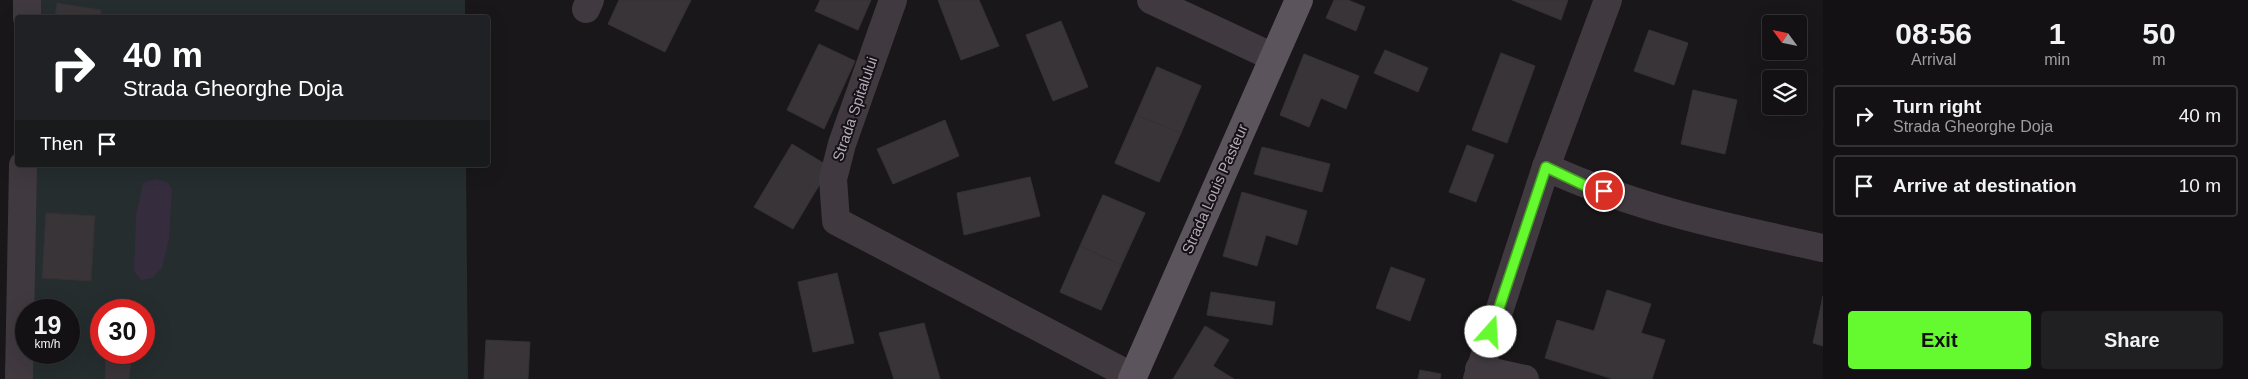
<!DOCTYPE html>
<style>
body{margin:0;font-family:Helvetica,sans-serif;background:#201f21;color:#f1f3f6;height:100vh;display:flex;flex-direction:column;font-size:19px;white-space:nowrap}
*{box-sizing:border-box;margin:0}
p{font-size:16px;color:#9d9da0}
.icon{flex:none;width:28px;height:28px;fill:none;stroke:currentColor;stroke-width:2;stroke-linecap:round;stroke-linejoin:round}
.map{position:relative;flex:1;overflow:hidden}
.side{display:flex;flex-direction:column;background:#131113;width:425px}
.side>*{flex:none}
.banner{position:absolute;left:15px;top:15px;width:475px;height:152px;border-radius:5px;box-shadow:0 5px 20px #0002,0 0 0 1px #323133;background:#202124;color:#fff;overflow:hidden}
.needle{width:32px;rotate:303deg}
.controls{position:absolute;left:1762px;top:15px;display:grid;gap:10px}
.controls a{display:grid;place-items:center;width:45px;height:45px;border-radius:5px;background:#131113;box-shadow:0 5px 20px #0002,0 0 0 1px #323133;font-size:25px}
.speed{position:absolute;left:15px;top:299px;display:flex;gap:10px;font-size:25px;font-weight:700;text-align:center}
.speed>*{display:grid;place-content:center;width:65px;height:65px;border-radius:50%;background:#131113;box-shadow:0 5px 20px #0002,0 0 0 1px #323133;line-height:1}
.speed small{font-size:12px;font-weight:400}
.speed .limit{border:8px solid #d22;background:#fff;color:#111}
.pin{position:absolute;display:grid;place-items:center;width:42px;height:42px;color:#fff;margin:-21px;border:2px solid #fff;border-radius:50%;box-shadow:0 1px 5px #0007}
.me{position:absolute;width:55px;margin:-28px;rotate:19deg;stroke-linejoin:round;filter:drop-shadow(0 0 4px #0008)}
.turn{display:flex;align-items:center;gap:18px;height:105px;padding:0 25px;font-size:22px}
.turn .icon{width:65px;height:65px;stroke-width:2.5}
.turn b{display:block;font-size:35px;line-height:42px}
.then{display:flex;align-items:center;height:48px;padding:0 25px;background:#0003;gap:10px;font-size:19px}
.eta{display:flex;justify-content:space-evenly;align-items:center;height:85px;text-align:center}
.eta b{font-size:30px;font-weight:600;line-height:35px}
.cta{display:flex;gap:10px;margin-top:auto;padding:10px 25px}
.cta a{flex:1;height:58px;border-radius:5px;background:#65f92f;color:#111;font-size:20px;font-weight:600;line-height:58px;text-align:center}
.cta a+a{background:#201f21;color:#f1f3f6}
ul{padding:0;list-style:none}
li{display:flex;align-items:center;gap:15px;height:62px;margin:0 10px 8px;padding:0 15px;border:2px solid #323133;border-radius:5px}
li div{flex:1}
li b{display:block;font-size:19px}
li em{font-style:normal}
main{display:flex;flex:1;min-height:0}
.map>svg:first-child{display:block}
</style>
<main>
<div class="map">
<svg width="1823" height="379" viewBox="0 0 1823 379">
<rect width="100%" height="100%" fill="#191719"/>
<g fill="#252d2e" fill-rule="evenodd">
<polygon points="14,0 465,0 465,17 18,18 17,145"/>
<path d="M18,165H466L468,379H5L18,184ZM26,310H69V352H26ZM101,310H144V352H101Z"/>
</g>
<polygon fill="#352c3e" points="155,179 167,182 172,189 169,238 162,268 152,278 141,280 134,271 136,215 143,183"/>
<g fill="#383438" stroke="#353135">
<polygon points="619,0 691,0 665,52 608,24"/>
<polygon points="820,0 871,0 858,30 815,11"/>
<polygon points="938,0 979,0 999,46 961,60"/>
<polygon points="1334,0 1348,0 1365,7 1356,31 1326,18"/>
<polygon points="1512,0 1568,0 1561,20"/>
<polygon points="57,3 101,10 100,18 55,18"/>
<polygon points="1061,21 1088,87 1053,101 1026,35"/>
<polygon points="1649,30 1688,43 1674,85 1634,71"/>
<polygon points="819,44 855,61 824,129 787,110"/>
<polygon points="1385,50 1428,68 1418,92 1374,73"/>
<polygon points="1501,53 1535,66 1507,143 1472,130"/>
<polygon points="1304,54 1359,76 1346,109 1321,98 1309,127 1280,115"/>
<polygon points="1157,67 1201,86 1159,182 1115,163"/>
<polygon points="1157,67 1201,86 1181,133 1136,115"/>
<polygon points="1693,90 1737,100 1725,154 1681,144"/>
<polygon points="1136,115 1181,133 1159,182 1115,163"/>
<polygon points="945,120 959,156 893,184 877,149"/>
<polygon points="792,144 830,167 793,229 754,207"/>
<polygon points="1467,145 1494,155 1476,202 1449,192"/>
<polygon points="1262,147 1330,164 1322,192 1254,174"/>
<polygon points="1030,177 1040,216 964,235 957,193"/>
<polygon points="1242,192 1307,211 1297,245 1266,235 1257,266 1223,256"/>
<polygon points="1103,195 1145,213 1101,310 1060,292"/>
<polygon points="1103,195 1145,213 1121,265 1080,246"/>
<polygon points="46,213 95,216 91,281 42,278"/>
<polygon points="1080,246 1121,265 1101,310 1060,292"/>
<polygon points="1391,267 1425,279 1410,321 1376,308"/>
<polygon points="837,273 854,343 813,352 798,282"/>
<polygon points="1607,290 1651,304 1641,333 1665,340 1652,379 1613,379 1545,358 1557,320 1594,331"/>
<polygon points="1211,292 1275,302 1272,325 1207,315"/>
<polygon points="1823,296 1823,346 1813,343"/>
<polygon points="924,323 940,379 894,379 879,333"/>
<polygon points="1205,326 1229,340 1213,366 1234,379 1173,379"/>
<polygon points="486,340 530,342 528,379 484,379"/>
<polygon points="106,352 132,352 129,379 105,379"/>
<polygon points="1420,370 1441,374 1440,379 1418,379"/>
</g>
<g fill="none" stroke-linecap="round" stroke-linejoin="round">
<g stroke="#403a40" stroke-width="28">
<polyline points="893,0 842,144 833,179 836,221 1133,377"/>
<polyline points="1151,0 1273,57"/>
<polyline points="586,9 590,0"/>
<polyline points="27,18 27,0"/>
<path d="M1546,167C1634,208 1729,228 1823,248"/>
<polyline points="1479,369 1525,379"/>
<polyline points="19,379 23,165"/>
<polyline points="1477,379 1546,167 1608,0"/>
</g>
<polyline stroke="#5c545d" stroke-width="28" points="1132,379 1299,0"/>
</g>
<g fill="none" stroke-linecap="round" stroke-linejoin="round">
<defs>
<polyline id="route" points="1491,332 1546,167 1586,186 1604,191"/>
</defs>
<use href="#route" stroke="#42a21f" stroke-width="12"/>
<use href="#route" stroke="#65f92f" stroke-width="9"/>
</g>
<g text-anchor="middle" stroke-width="4" stroke-linejoin="round" paint-order="stroke">
<g font-size="15" fill="#b5a9ba" stroke="#141214">
<text transform="translate(855 109) rotate(-71)" y="5">Strada Spitalului</text>
<text transform="translate(1215 189) rotate(-66)" y="5">Strada Louis Pasteur</text>
</g>
</g>
</svg>
<div class="controls">
<a><svg class="needle" viewBox="-14 -14 28 28"><path d="M0-13l5 13h-10z" fill="#e53935"/><path d="M0 13l5-13h-10z" fill="#9d9da0"/></svg></a>
<a><svg class="icon" aria-label="layers" viewBox="0 0 24 24"><path d="M12 4l9 5-9 5-9-5zM3 14l9 5 9-5"/></svg></a>
</div>
<div class="speed"><div>19<small>km/h</small></div><div class="limit">30</div></div>
<div class="pin" style="left:1604px;top:191px;background:#d93025"><svg class="icon" aria-label="arrive" viewBox="0 0 24 24"><path d="M6 21V4h12l-3 4 3 4H6"/></svg></div>
<svg class="me" style="left:1491px;top:332px" viewBox="-20 -20 40 40"><circle r="19" fill="#fff"/><path d="M0-13L10 11 0 6-10 11z" fill="#65f92f"/></svg>
<div class="banner">
<div class="turn"><svg class="icon" aria-label="right" viewBox="0 0 24 24"><path d="M7 20v-9h11M14 6l5 5-5 5"/></svg><div><b>40 m</b>Strada Gheorghe Doja</div></div>
<div class="then">Then<svg class="icon" aria-label="arrive" viewBox="0 0 24 24"><path d="M6 21V4h12l-3 4 3 4H6"/></svg></div>
</div>
</div>
<section class="side">
<div class="eta">
<div><b>08:56</b><p>Arrival</p></div>
<div><b>1</b><p>min</p></div>
<div><b>50</b><p>m</p></div>
</div>
<ul>
<li><svg class="icon" aria-label="right" viewBox="0 0 24 24"><path d="M7 20v-9h11M14 6l5 5-5 5"/></svg><div><b>Turn right</b><p>Strada Gheorghe Doja</p></div><em>40 m</em></li>
<li><svg class="icon" aria-label="arrive" viewBox="0 0 24 24"><path d="M6 21V4h12l-3 4 3 4H6"/></svg><div><b>Arrive at destination</b></div><em>10 m</em></li>
</ul>
<div class="cta"><a>Exit</a><a>Share</a></div>
</section>
</main>
